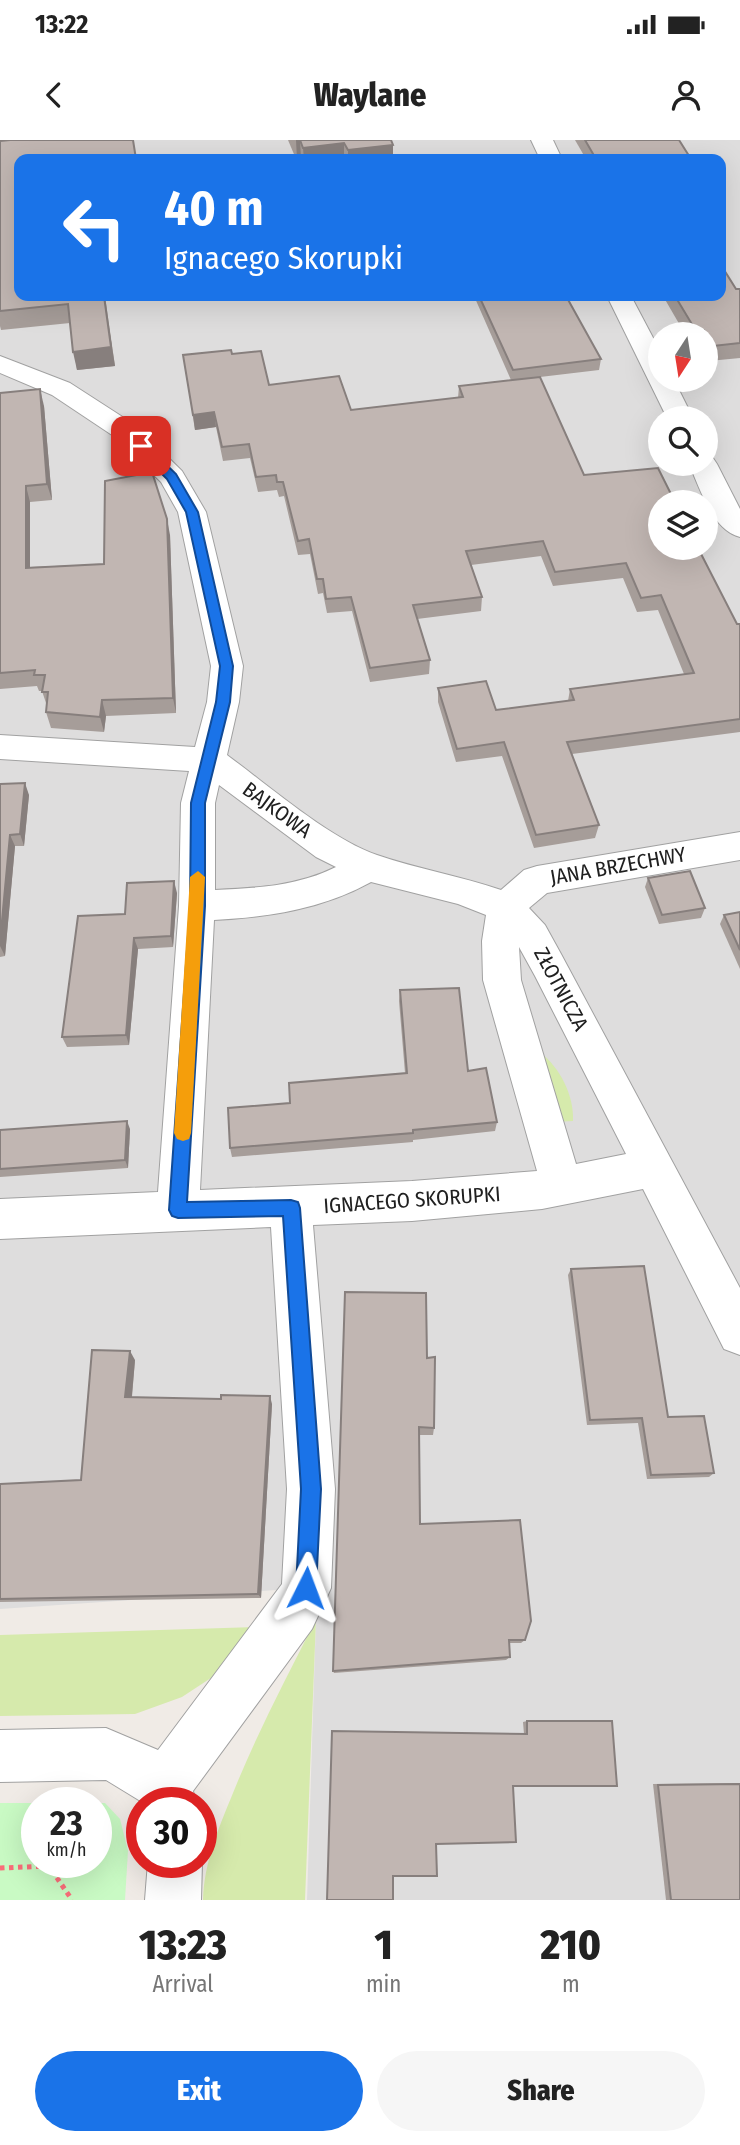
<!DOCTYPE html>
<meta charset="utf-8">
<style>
body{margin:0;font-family:"Fira Sans Condensed",sans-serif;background:#f6f6f6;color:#222;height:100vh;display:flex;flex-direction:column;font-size:26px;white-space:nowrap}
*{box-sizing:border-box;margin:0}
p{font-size:23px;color:#767676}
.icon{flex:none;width:38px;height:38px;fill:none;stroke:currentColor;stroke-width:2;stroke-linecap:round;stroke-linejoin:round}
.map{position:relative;height:1760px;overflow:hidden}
.panel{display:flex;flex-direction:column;background:#fff;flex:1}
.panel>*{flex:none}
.banner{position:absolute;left:14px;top:14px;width:712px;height:147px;border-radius:14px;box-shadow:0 7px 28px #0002;background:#1a73e8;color:#fff;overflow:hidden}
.needle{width:46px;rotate:192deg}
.tools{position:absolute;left:648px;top:182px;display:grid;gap:14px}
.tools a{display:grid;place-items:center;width:70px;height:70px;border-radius:50%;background:#fff;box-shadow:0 7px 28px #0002;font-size:35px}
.speed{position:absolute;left:21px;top:1647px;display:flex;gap:14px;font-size:35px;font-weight:700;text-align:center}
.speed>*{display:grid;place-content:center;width:91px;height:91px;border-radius:50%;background:#fff;box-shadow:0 7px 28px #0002;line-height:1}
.speed small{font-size:18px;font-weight:400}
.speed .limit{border:10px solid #d22;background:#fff;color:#111}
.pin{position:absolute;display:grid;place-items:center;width:60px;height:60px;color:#fff;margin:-30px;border-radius:14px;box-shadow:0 4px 10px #0006}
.me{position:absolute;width:77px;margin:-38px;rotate:3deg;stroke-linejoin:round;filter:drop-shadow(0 0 5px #0008)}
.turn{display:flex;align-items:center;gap:24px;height:147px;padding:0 35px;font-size:32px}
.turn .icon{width:91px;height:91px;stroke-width:2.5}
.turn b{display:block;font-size:49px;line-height:60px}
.eta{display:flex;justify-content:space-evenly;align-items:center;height:119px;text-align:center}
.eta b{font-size:42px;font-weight:800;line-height:49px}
.button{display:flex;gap:14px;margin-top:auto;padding:14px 35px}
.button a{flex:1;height:80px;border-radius:42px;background:#1a73e8;color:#fff;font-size:28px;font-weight:800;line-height:80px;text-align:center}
.button a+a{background:#f6f6f6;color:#222}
.status{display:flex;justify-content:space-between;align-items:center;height:49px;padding:0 35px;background:#fff;direction:ltr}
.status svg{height:19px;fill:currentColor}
header{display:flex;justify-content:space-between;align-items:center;height:91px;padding:0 35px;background:#fff;font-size:32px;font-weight:800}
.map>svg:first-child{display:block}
</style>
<div class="status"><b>13:22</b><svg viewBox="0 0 49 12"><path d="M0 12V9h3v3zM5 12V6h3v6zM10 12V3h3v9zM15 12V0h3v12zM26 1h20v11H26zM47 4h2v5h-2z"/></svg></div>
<header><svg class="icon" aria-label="back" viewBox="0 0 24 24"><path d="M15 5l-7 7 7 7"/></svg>Waylane<svg class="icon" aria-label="person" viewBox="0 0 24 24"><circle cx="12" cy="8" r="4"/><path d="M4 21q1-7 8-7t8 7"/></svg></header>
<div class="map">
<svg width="740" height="1760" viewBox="0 0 740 1760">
<rect width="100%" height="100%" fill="#f0ebe6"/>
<path fill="#dedddd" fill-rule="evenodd" d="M0,0H740V1760H307L316,1479L306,1448L0,1469ZM19,19H721V156H19ZM660,194H705V240H660ZM660,278H705V324H660ZM660,362H705V408H660Z"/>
<g fill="#d6eaac">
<path d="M540,912C560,928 574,955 573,981L555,982Z"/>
<path d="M316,1479L305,1760H203C204,1722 219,1687 233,1653C257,1593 287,1537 316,1479Z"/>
<polygon points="257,1487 217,1534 182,1557 135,1574 0,1576 0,1495"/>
</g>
<polygon fill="#c9fac4" points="0,1663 37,1663 37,1722 96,1722 96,1663 105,1663 120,1679 128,1711 125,1760 0,1760"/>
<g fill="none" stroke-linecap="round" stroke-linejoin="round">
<defs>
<g id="minor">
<polygon points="531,0 553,0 562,19 540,19"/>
<polygon points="607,156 631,156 660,211 660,240 674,240 693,278 667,278"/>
<path d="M0,216L70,243L135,285L182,331L206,372L243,526L239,562L227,615C269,646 330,699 377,715C418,729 460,736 501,750L524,730L537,726L740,692V720L547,753L529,768L545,785L561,814L740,1148V1215L724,1209L643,1049L542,1069L412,1081L313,1085L335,1349L331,1448L312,1489L193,1651L196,1662H142L106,1640L0,1642V1590L106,1588L158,1610L282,1444L287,1349L271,1087L0,1099V1059L158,1052L179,766L181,663L189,631L0,619V595L195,607L207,562L211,526L178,372L161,342L115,297L52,255L0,233ZM219,645L316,717L336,727C298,746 257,748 215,750V663ZM371,742L458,764L486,775L482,801L483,840L537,1031L412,1041L200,1050L214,780C270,777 322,769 371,742ZM519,807L535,836L626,1014L576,1024L521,840Z"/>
<path d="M705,316L713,318L717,324L740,369V397C712,390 700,348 689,324H705Z"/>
<polygon points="201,1719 202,1722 201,1760 145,1760 148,1722 201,1722"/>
</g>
</defs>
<use href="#minor" stroke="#a1a1a1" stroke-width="2"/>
<polyline stroke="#fa6d79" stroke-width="5" stroke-dasharray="4.5 4.5" stroke-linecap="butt" points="0,1728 49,1726 72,1760"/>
<use href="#minor" fill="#fff" fill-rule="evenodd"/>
</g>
<g fill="#a69d99">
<polygon points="288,0 391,0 393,19 296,19"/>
<polygon points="575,0 679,0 691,19 586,19"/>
<polygon points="0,1 19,19 19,156 105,156 115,226 77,230 70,183 1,190 0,186"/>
<polygon points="736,149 740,149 740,218 709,221 705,215 705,194 685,194 663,156 721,156"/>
<polygon points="474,156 566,156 601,219 599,230 540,237 584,335 737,484 740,484 740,592 572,614 599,685 595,698 534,708 502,616 456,622 438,562 438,548 496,570 568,561 570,549 684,534 658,470 637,472 623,438 553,446 541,416 471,425 482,457 481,471 417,479 430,520 429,534 370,542 352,471 327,473 323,453 318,454 310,414 298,415 284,356 279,357 277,350 258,352 250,318 223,321 216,287 195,290 183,215 232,214 269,245 351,270 458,258 459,246 511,240"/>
<polygon points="0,253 44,266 52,360 30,362 30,427 104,424 170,395 176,573 106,576 104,592 51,588 46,572 47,566 42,551 39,551 37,546 0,549"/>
<polygon points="0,644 29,655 24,706 15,706 5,816 0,817"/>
<polygon points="648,738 705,768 701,778 659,784 645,747"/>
<polygon points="177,753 173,807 138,809 129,905 67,907 62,897 125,774"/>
<polygon points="740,772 740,829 720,784 724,775"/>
<polygon points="400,850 468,931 497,982 495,991 413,1000 413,1002 232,1017 230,1008 290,963 405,933 399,861"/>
<polygon points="130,989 128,1028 0,1037 0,990"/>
<polygon points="571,1129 668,1277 714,1333 709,1337 647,1339 638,1283 587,1285 568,1135"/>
<polygon points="427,1218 434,1288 433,1295 419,1295 420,1384 525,1500 521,1503 509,1503 510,1517 506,1520 334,1533 333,1531"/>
<polygon points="135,1220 132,1257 272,1264 261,1458 0,1462 0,1344 81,1340"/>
<polygon points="527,1581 612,1581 513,1646 393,1736 327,1760 524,1594 523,1582"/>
<polygon points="740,1643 740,1760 666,1760 653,1644"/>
</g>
<g fill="#877f7d">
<polygon points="296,0 300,0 301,19 297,19"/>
<polygon points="344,3 344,19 304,19 303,8"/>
<polygon points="393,5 393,19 348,19 348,10"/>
<polygon points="104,156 115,226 77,230 73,212"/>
<polygon points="40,249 44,266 52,360 47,344"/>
<polygon points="214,272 216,287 195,290 193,275"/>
<polygon points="26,346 30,362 30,444 26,428"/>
<polygon points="167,379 170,395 176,573 173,558"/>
<polygon points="102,560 106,576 104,592 100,577"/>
<polygon points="25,643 29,655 24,706 20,694"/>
<polygon points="10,695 15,706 5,816 0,806 0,802"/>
<polygon points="174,741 177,753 173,807 171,796"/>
<polygon points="134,798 138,809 129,905 126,895"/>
<polygon points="127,981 130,989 128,1028 125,1020"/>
<polygon points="130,1211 135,1220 131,1265 125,1257"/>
<polygon points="270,1256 272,1264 261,1458 258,1454"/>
</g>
<g fill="#c1b6b2" stroke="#877f7d" stroke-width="2">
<polygon points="10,0 133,0 136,19 19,19 19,156 104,156 111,207 73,212 68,164 0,171 0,1"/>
<polygon points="300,0 391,0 393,5 348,10 344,3 303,8"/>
<polygon points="585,0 679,0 691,19 596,19"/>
<polygon points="721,125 736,149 740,149 740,203 713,206 704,190 696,191 675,156 721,156"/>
<polygon points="479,156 566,156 601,219 513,230"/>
<polygon points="231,210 232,214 261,211 269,245 339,236 351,270 463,257 459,246 540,237 584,335 658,328 675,362 660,362 660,408 698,408 737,484 740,484 740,579 567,602 599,685 536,695 504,602 457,609 438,548 486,541 496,570 574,560 570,549 694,533 661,455 641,458 626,423 555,432 543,401 466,411 482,457 413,465 430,520 370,528 351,457 326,459 323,439 317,439 309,399 298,401 283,342 277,342 276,335 256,337 249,304 222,307 214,272 193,275 183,215"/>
<polygon points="40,249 47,344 26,346 26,428 104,424 105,341 152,332 167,379 173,558 102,560 100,577 46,572 48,552 42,552 45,535 34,535 35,530 0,533 0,253"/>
<polygon points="25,643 20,694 10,695 0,802 0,644"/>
<polygon points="690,731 705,768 662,775 648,738"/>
<polygon points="174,741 171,796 134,798 126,895 62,897 78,776 125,774 127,743"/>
<polygon points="740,772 740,810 724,775"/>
<polygon points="459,848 468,931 486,928 497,982 413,990 413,993 230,1008 228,968 290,963 289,943 407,933 400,850"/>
<polygon points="127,981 125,1020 0,1029 0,990"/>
<polygon points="644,1126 668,1277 704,1276 714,1333 651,1335 642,1278 590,1280 571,1129"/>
<polygon points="345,1152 426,1153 427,1218 435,1217 434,1288 419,1287 420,1384 520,1380 531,1481 525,1500 509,1500 510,1517 333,1531"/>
<polygon points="92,1210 130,1211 125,1257 221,1259 221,1255 270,1256 258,1454 0,1459 0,1344 81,1340"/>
<polygon points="527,1581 612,1581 617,1646 513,1646 516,1702 436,1704 437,1736 393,1736 393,1760 327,1760 332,1591 527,1594"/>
<polygon points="740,1644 740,1760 671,1760 658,1645"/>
</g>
<polygon fill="#1a73e8" stroke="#114b97" stroke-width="2" points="137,304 145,304 176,334 198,372 233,526 230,562 205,663 205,766 187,1062 291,1060 298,1062 300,1068 321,1349 316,1448 313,1455 306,1458 299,1455 296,1448 301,1349 283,1076 178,1078 172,1076 169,1070 190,766 191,663 216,562 220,526 186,372 167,339 137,309"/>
<polygon fill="#f59e0b" points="198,731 205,737 191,993 189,999 183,1001 177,999 174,993 190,737"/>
<g text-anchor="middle" stroke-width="5" stroke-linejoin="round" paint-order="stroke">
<g font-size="21" fill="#202020" stroke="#fff">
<text transform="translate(277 670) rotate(36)" y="7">BAJKOWA</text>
<text transform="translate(618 726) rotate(-10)" y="7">JANA BRZECHWY</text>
<text transform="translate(561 849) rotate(62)" y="7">ZŁOTNICZA</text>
<text transform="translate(412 1060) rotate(-4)" y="7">IGNACEGO SKORUPKI</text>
</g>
</g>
</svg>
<div class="tools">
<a><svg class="needle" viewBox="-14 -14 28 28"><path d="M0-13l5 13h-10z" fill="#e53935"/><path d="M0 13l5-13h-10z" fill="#767676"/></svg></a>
<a><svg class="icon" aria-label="search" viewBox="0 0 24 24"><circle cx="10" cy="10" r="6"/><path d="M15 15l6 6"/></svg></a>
<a><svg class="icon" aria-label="layers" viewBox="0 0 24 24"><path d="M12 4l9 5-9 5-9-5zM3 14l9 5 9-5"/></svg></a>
</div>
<div class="speed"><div>23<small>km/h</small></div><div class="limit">30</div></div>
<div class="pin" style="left:141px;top:306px;background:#d93025"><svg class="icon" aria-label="arrive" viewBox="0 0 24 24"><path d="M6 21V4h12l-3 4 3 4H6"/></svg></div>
<svg class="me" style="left:306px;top:1448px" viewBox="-20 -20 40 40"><path d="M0-17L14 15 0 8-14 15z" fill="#1a73e8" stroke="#fff" stroke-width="4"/></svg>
<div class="banner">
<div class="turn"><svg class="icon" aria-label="left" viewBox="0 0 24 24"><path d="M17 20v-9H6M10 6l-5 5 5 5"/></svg><div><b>40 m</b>Ignacego Skorupki</div></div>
</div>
</div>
<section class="panel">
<div class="eta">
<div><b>13:23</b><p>Arrival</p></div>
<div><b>1</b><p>min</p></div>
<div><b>210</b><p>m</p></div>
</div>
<div class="button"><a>Exit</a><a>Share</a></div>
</section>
